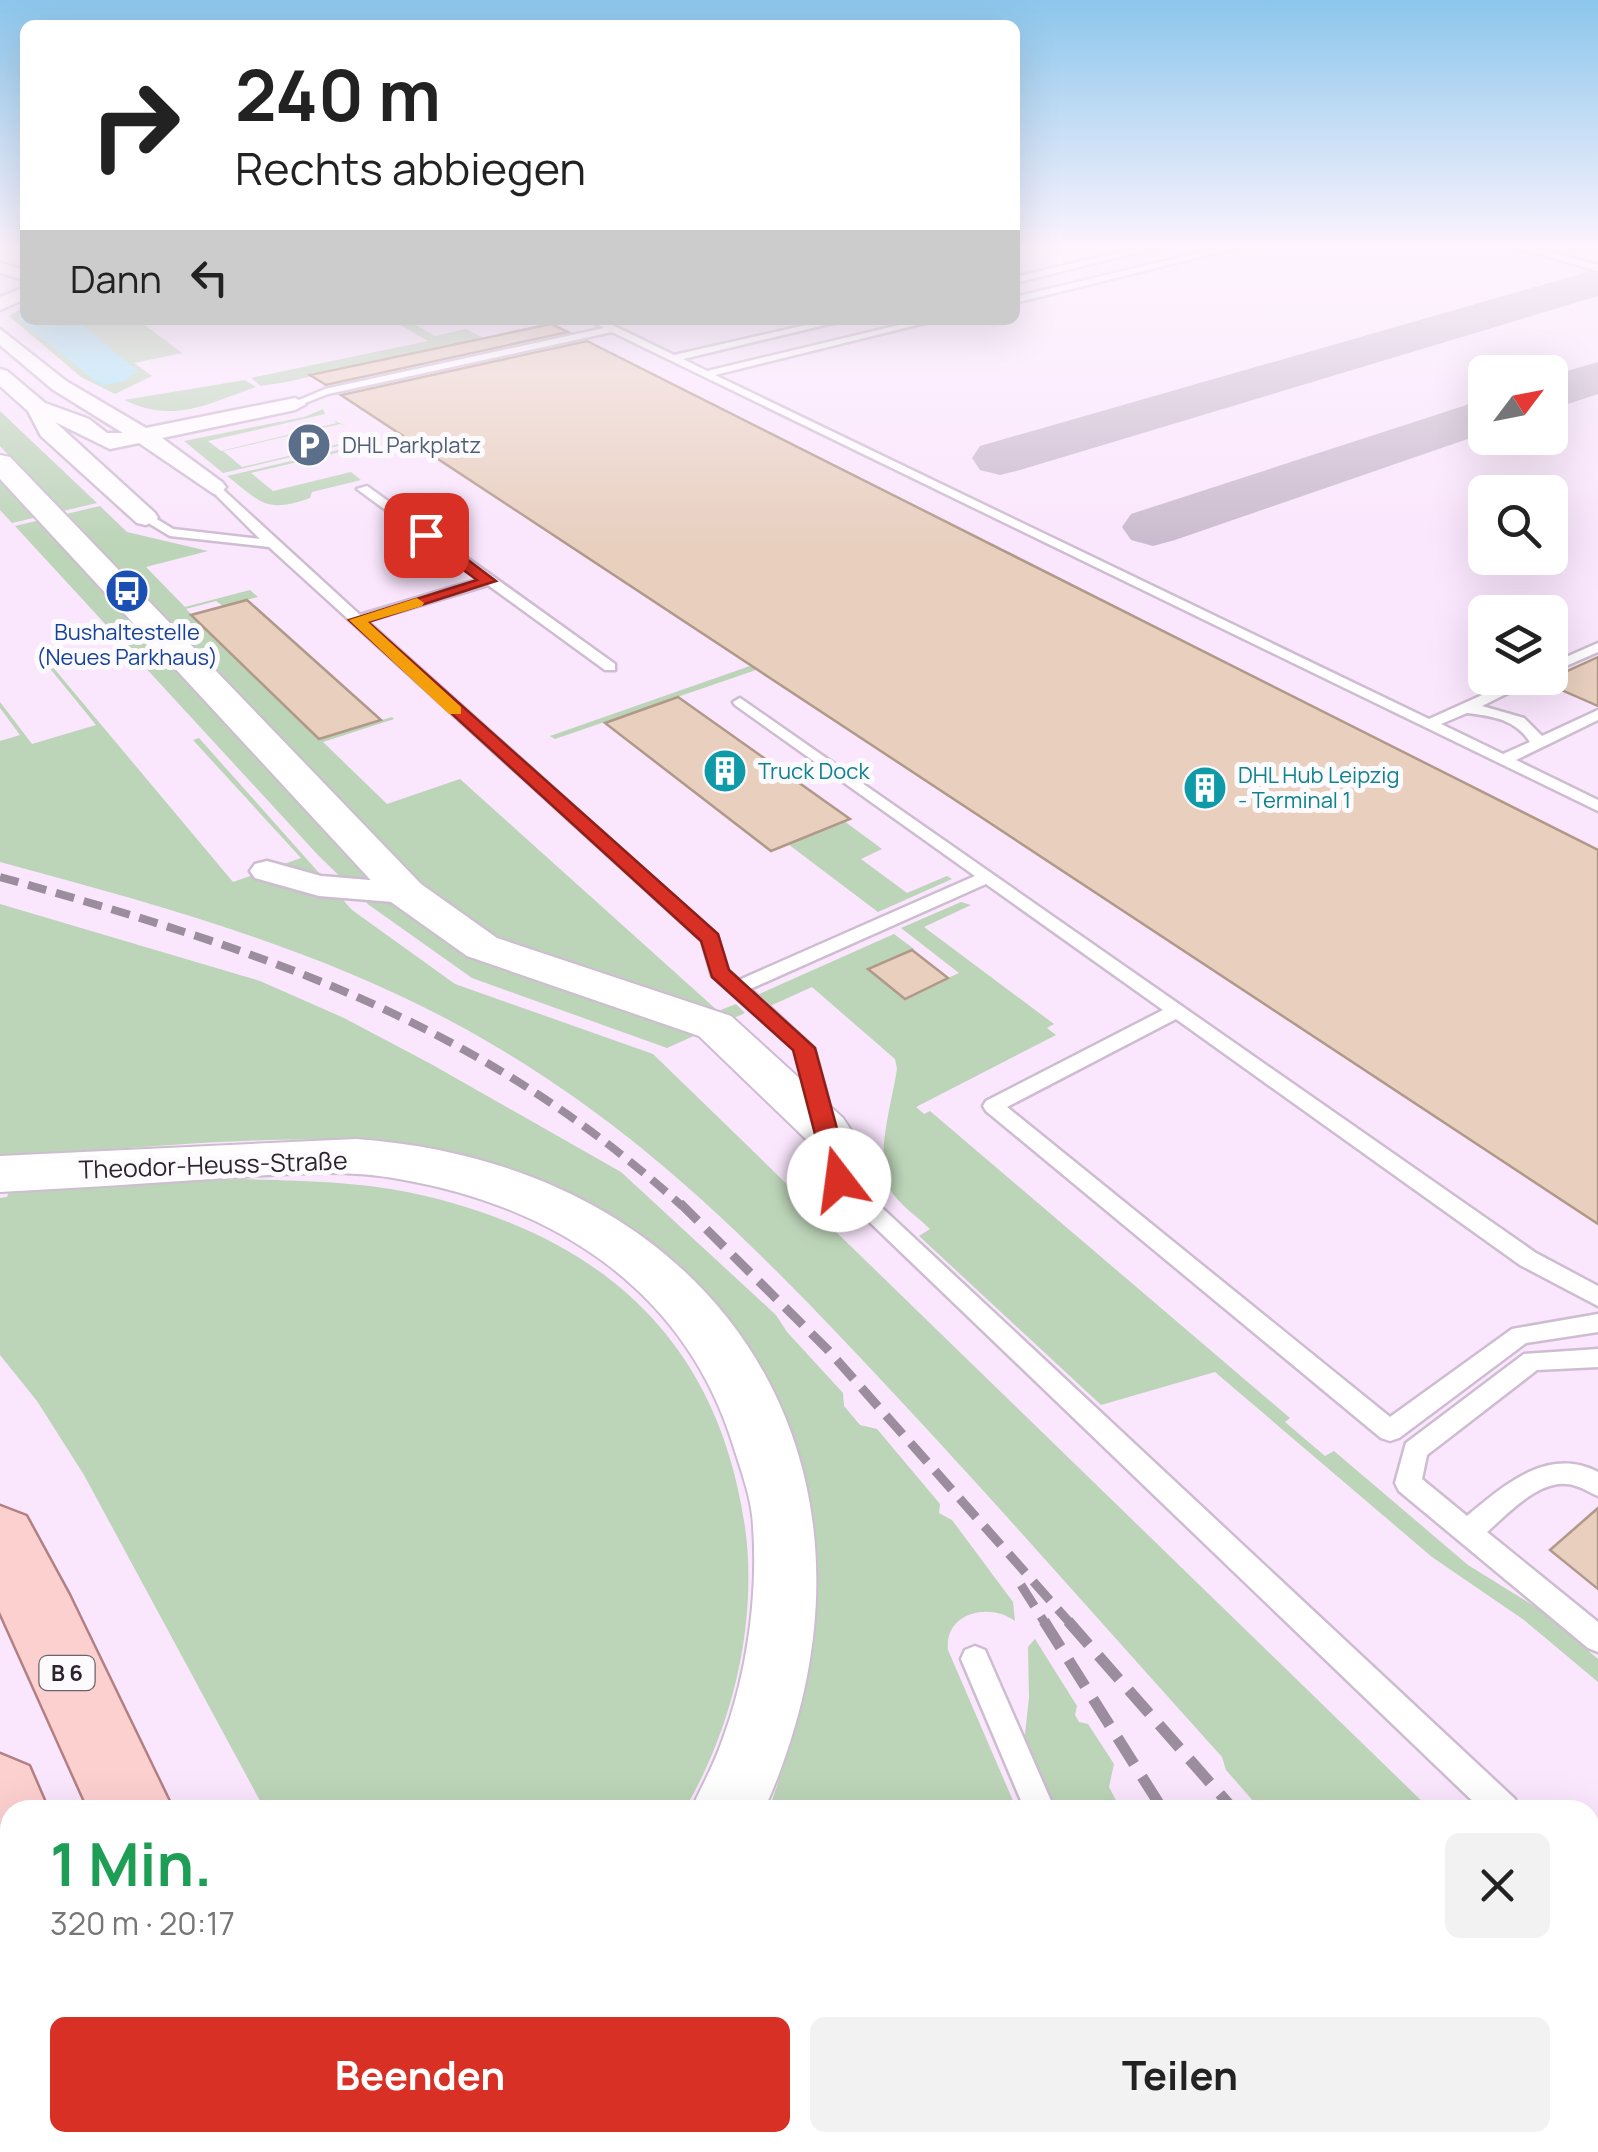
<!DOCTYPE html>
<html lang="de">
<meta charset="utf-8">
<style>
body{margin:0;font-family:Manrope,sans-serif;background:#f2f2f2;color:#222;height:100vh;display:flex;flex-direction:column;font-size:38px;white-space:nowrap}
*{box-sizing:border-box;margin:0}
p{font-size:32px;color:#767676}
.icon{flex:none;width:55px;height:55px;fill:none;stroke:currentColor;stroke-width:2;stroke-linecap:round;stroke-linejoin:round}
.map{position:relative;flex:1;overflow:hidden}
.sheet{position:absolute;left:0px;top:1800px;width:1600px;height:352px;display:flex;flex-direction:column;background:#fff;border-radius:30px 30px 0 0;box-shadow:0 10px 40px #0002}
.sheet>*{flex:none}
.guide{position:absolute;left:20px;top:20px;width:1000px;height:305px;border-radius:15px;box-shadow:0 10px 40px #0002;background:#fff;color:#222;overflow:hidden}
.needle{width:65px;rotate:58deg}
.buttons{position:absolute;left:1468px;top:355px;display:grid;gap:20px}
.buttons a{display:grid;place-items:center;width:100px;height:100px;border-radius:15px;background:#fff;box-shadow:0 10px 40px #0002;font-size:50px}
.pin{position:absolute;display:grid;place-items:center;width:85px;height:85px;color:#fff;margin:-42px;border-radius:20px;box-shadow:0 5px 15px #0006}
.me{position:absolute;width:110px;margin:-55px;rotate:345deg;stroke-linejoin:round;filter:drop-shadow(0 0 8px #0008)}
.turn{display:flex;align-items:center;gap:35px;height:210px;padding:0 50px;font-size:45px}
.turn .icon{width:130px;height:130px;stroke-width:2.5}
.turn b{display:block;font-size:70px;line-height:85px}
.then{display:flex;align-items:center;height:95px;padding:0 50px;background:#0003;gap:20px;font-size:38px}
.round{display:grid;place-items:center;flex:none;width:105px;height:105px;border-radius:15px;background:#f2f2f2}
.overview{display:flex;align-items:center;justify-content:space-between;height:170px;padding:0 50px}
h1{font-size:60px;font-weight:700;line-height:75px;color:#1e9e55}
.primary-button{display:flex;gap:20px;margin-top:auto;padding:20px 50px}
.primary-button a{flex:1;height:115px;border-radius:15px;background:#d93025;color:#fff;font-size:40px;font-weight:700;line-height:115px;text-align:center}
.primary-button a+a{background:#f2f2f2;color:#222}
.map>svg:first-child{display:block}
</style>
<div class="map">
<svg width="1598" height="2152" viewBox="0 0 1598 2152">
<rect width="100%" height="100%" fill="#fae6fd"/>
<g fill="#bcd4b8">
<polygon points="25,306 25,320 138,320 182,353 134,363 152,376 115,394 81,377 9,316"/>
<polygon points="392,320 407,320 435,336 466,329 483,338 286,382 261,386 251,378 428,341"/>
<path d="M245,380L256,387C207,404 174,424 124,400Z"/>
<polygon points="323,409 325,414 208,441 221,451 337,423 333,420 348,427 340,424 223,451 242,467 360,439 354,434 367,439 223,473 184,441 304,417"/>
<polygon points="0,411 97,503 12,523 0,510 0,479 22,470 0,446"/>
<path d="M372,442L380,448L370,445L251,473L273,491L351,472L361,480L312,492L310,498C265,514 261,502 227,476Z"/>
<polygon points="100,506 127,532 208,551 146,567 185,607 250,590 258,597 223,606 216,601 186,609 319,739 392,717 394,719 323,742 387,804 460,779 718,1011 736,1004 745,1013 667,1048 472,978 369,905 317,854 15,526"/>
<path d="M46,659L233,882L301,858L193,740L199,738L352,910L455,984L653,1054L1431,1810H1261L1226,1770L1222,1757C1114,1637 1008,1516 898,1398C772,1263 656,1141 495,1046C343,955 170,908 0,862V741L20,735L0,708V702L32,744L96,725L43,660Z"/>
<polygon points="750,666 756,670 555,739 550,736"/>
<polygon points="844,821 882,849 861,859 907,893 947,876 952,879 878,912 788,844"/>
<path d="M961,902L971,905L924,927L1054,1024L1047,1028L1056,1035L916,1107L924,1114L930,1111L1290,1418L1285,1422L1325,1456L1334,1451L1468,1565L1539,1609L1598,1659V1682L1524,1620L1432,1557L1215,1372L1101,1405L919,1236L930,1229C918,1217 898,1204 890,1189C874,1155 892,1104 897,1069L895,1059L812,987L770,1006L757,995L894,934L914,949L870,969L905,998L959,973L901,928Z"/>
<path d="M0,904L260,981L344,1018L431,1064L621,1172L776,1315L787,1332L843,1393L844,1406L860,1425L877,1429L940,1504L939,1513L952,1520L1013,1602L1015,1621C989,1602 944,1613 948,1650L1017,1810H769C791,1743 813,1675 815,1605C825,1338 620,1154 362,1141C242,1135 120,1150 0,1157Z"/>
<path d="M241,1179C300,1181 363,1181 421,1195C602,1237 718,1339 745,1527C758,1621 733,1729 684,1810H265L84,1475L37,1401L0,1355V1198L7,1197L9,1191Z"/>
<polygon points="1035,1639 1077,1706 1075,1715 1079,1722 1088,1724 1114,1764 1109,1787 1121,1810 1044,1810 1022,1761 1029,1698 1028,1647"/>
<polygon points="0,1912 10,1940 10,2142 83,2143 86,2152 0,2152"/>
<polygon points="1590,1965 1598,1973 1598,2152 1565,2152 1556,2143 1590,2142"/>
<polygon points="715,2142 1143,2142 1147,2152 707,2152"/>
<polygon points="558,2143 558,2142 667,2143 660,2152 555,2152"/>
<polygon points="1358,2143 1495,2143 1503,2152 1362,2152"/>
</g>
<polygon fill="#a1e1f3" points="25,310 25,320 76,320 138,371 124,381 102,386 19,320 19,313"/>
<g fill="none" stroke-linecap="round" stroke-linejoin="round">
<g fill="#cabacd" fill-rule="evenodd">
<polygon points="1598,269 1598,296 1020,470 1000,475 980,470 972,458 980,446"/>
<polygon points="1598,362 1598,394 1550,410 1550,376"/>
<polygon points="1485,399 1485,433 1175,540 1153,546 1131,540 1122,527 1131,514"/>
</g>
</g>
<g fill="#e8cfbe" stroke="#b19989" stroke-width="2.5">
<polygon points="551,324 568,332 326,385 310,375"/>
<polygon points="587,341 1598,850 1598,1224 341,395"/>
<polygon points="247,600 381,720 319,739 191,615"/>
<polygon points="1598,657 1598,706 1543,682"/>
<polygon points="678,697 850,819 771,851 605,723"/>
<polygon points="912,950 948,978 905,999 868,969"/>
<polygon points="1598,1508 1598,1589 1550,1550"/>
</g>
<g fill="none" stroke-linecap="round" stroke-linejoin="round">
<defs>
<g id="service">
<polygon points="1142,247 1159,247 1015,283 1015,277"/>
<polygon points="1223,247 1240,247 1015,303 1015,297"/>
<polygon points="1514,247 1530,247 1598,265 1598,271"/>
<path d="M589,320H602L674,355L828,320H846L683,359L707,371L920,320H937L715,375L1429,719L1520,678H1538L1482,706L1524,718L1542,736L1598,710V720L1516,760L1598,800V811L612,332L328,394L295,407L290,404L325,389L604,328ZM1467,713C1492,716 1515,719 1530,742L1503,754L1441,724Z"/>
<polygon points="210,485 218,485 360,615 480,579 357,489 367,486 615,664 615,670 605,670 488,585 367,621 717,935 728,970 739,980 975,876 735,705 733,702 740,698 1536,1253 1598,1286 1598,1306 1520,1265 1176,1019 1007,1107 1390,1417 1512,1329 1598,1314 1598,1332 1526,1343 1399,1438 1390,1441 1381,1438 986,1111 983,1106 986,1101 1163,1010 986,884 750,989 814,1048 849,1177 1515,1799 1519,1810 1482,1810 831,1185 795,1050 712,976 702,941 269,547 170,536 140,518 150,515 173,529 260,539 210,489"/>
<polygon points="1598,643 1598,652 1550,673 1550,664"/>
<path d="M1598,1349V1367L1537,1370L1427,1455L1422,1479L1467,1516C1504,1485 1548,1446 1598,1472V1496C1590,1493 1584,1488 1576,1486C1543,1474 1509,1513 1487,1532L1598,1622V1652L1588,1648L1399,1491L1395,1483L1406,1443L1524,1354Z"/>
<polygon points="975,1646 985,1650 1055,1810 1025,1810 961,1659 965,1650"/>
<polygon points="1590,1876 1598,1880 1598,1915 1590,1911"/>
<polygon points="1166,2142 1201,2142 1205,2152 1169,2152"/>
</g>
<g id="minor">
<polygon points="0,263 25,270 25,280 0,273"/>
<polygon points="25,287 25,299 0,310 0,297"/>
<polygon points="0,329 66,381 146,428 295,398 306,404 295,410 162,438 222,482 226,487 222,492 214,494 139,443 110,449 55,422 155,513 158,518 146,525 137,523 41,436 28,411 0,386 0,369 7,371 45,403 89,419 107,433 123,433 52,389 0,345"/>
<polygon points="267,861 321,876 406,883 418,886 423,893 418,900 406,903 319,896 255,878 250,871 255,864"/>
</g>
<g id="tertiary">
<polygon points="0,455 10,457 421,884 497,938 731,1016 843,1118 851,1130 843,1142 826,1147 809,1142 699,1036 467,956 391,902 0,479"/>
<path d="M356,1139C724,1165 916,1472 764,1810H691C701,1787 714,1765 722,1741C747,1675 758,1596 753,1526C752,1499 741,1471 733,1445C685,1290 555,1206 399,1179C338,1168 273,1175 211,1179C141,1184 70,1188 0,1192V1156Z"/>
<polygon points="309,2142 401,2142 397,2152 305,2152"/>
<polygon points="458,2142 545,2142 541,2152 454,2152"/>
</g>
<g id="primary">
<polygon points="0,1506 26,1516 69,1595 173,1810 89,1810 0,1612"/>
<polygon points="0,1754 29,1766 48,1810 10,1810 10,1862 0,1858"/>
<polygon points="89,2142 185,2142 189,2152 93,2152"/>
<polygon points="237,2142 333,2142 337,2152 241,2152"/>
</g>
</defs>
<use href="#service" stroke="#cebcd1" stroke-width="5"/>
<use href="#minor" stroke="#cebcd1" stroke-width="5"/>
<use href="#tertiary" stroke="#cebcd1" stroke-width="4"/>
<use href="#primary" stroke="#b28082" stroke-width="5"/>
<use href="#service" fill="#fff" fill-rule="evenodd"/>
<use href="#minor" fill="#fff" fill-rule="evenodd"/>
<use href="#tertiary" fill="#fff" fill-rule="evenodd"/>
<use href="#primary" fill="#fdd0d0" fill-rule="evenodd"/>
<path stroke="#9b8d9d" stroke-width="8" stroke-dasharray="19 10" stroke-linecap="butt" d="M0,877C263,951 475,1019 682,1206"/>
<g stroke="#9b8d9d" stroke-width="9" stroke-dasharray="25 12" stroke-linecap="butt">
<polyline points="680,1203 828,1350 1070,1623"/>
<polyline points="1021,1585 1045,1623"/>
</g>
<g stroke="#9b8d9d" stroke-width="11" stroke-dasharray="31 15" stroke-linecap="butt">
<polyline points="1044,1621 1163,1810"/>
<polyline points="1068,1621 1234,1810"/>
<polyline points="1326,2142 1331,2152"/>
<polyline points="1526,2142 1535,2152"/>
</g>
</g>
<linearGradient id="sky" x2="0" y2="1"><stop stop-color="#8bc6ec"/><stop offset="0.45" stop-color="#fdf4fe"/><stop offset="1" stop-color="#fdf4fe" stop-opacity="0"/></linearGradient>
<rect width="1598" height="549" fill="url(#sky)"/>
<polygon fill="#d93025" stroke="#8d1f18" stroke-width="2.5" points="420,532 431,532 496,581 368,622 718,934 729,970 815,1048 851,1180 848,1187 831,1187 827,1180 793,1050 712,977 701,941 349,620 477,580 420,538"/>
<polygon fill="#f59e0b" points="417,598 424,603 422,606 368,622 461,707 461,714 449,714 349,620"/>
<defs>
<symbol id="parking-disc" viewBox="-11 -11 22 22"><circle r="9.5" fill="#5c6f8a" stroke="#fdfafe"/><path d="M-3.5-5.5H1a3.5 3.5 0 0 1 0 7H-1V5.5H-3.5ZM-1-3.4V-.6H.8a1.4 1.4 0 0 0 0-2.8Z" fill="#fff"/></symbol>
<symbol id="bus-disc" viewBox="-11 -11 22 22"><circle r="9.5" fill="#1a4fb4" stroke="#fdfafe"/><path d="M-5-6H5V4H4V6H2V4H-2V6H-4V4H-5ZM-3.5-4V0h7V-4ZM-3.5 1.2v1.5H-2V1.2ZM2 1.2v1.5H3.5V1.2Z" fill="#fff"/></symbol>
<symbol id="building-disc" viewBox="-11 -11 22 22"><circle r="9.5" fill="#0f9aa8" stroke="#fdfafe"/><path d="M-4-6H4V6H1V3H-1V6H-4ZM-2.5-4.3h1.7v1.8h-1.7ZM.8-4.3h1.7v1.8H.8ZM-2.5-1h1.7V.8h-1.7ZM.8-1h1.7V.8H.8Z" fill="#fff"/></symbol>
</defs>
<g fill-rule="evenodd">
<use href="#parking-disc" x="284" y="420" width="50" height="50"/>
<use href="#bus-disc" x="102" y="566" width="50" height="50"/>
<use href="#building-disc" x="700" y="746" width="50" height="50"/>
<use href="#building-disc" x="1180" y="763" width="50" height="50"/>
</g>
<g text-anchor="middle" stroke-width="10" stroke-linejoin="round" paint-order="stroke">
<g font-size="22" fill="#4e5e75" stroke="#fdfafe" text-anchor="start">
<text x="342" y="453">DHL Parkplatz</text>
</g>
<g font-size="22" fill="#164399" stroke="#fdfafe">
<text x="127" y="640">Bushaltestelle<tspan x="127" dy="25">(Neues Parkhaus)</tspan></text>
</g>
<g font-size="22" fill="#0d838f" stroke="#fdfafe" text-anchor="start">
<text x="758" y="779">Truck Dock</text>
<text x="1238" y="783">DHL Hub Leipzig<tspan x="1238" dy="25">- Terminal 1</tspan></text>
</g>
<rect fill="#fdfafe" stroke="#6a646b" stroke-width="2.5" x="39.5" y="1656" width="55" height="34" rx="8"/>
<g font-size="22" font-weight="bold" fill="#2b242c">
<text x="67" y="1681">B 6</text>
</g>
<g font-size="25" fill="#2b242c" stroke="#fdfafe">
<text transform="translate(213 1165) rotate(-2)" y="9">Theodor-Heuss-Straße</text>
</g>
</g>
</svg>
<div class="buttons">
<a><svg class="needle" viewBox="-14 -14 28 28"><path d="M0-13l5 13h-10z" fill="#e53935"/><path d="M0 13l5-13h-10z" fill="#767676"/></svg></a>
<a><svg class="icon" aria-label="search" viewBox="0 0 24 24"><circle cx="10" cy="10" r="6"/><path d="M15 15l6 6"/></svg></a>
<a><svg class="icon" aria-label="layers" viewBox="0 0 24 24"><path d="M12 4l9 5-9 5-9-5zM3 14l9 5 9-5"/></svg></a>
</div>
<div class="pin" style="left:426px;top:535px;background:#d93025"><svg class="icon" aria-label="arrive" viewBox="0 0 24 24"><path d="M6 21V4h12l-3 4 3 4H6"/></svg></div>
<svg class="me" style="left:839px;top:1180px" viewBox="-20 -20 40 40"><circle r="19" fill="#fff"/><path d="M0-13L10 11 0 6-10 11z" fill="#d93025"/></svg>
<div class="guide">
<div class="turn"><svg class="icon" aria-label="right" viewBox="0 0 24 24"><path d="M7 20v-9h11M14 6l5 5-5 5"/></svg><div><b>240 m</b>Rechts abbiegen</div></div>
<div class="then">Dann<svg class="icon" aria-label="left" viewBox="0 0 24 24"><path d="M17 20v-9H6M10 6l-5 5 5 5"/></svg></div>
</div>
<section class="sheet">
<div class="overview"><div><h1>1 Min.</h1><p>320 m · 20:17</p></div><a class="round"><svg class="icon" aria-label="close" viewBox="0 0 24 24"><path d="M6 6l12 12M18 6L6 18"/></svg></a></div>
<div class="primary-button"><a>Beenden</a><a>Teilen</a></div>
</section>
</div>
